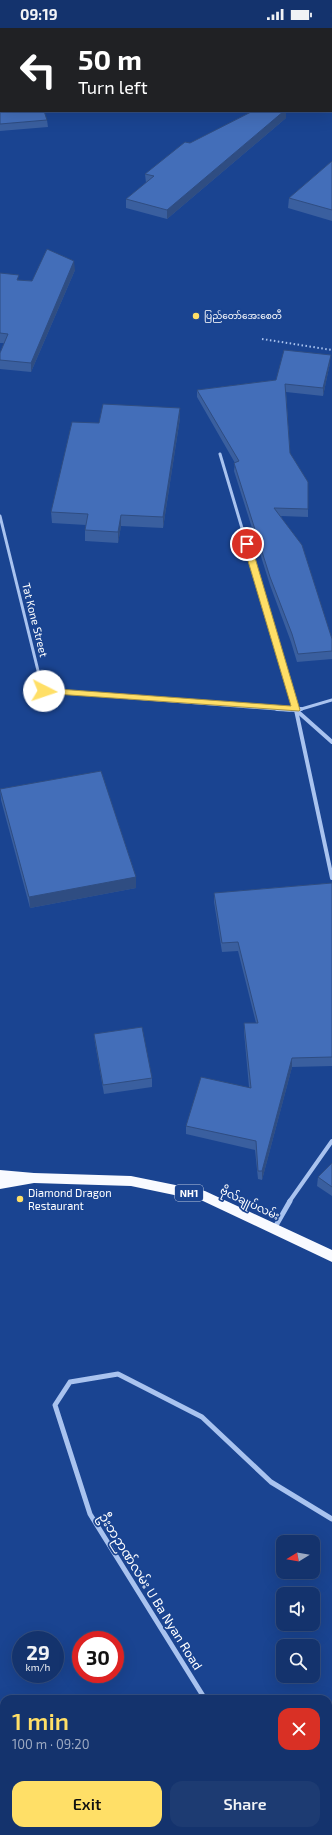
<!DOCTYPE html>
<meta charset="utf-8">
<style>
body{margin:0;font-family:"Exo 2","Noto Sans Myanmar",sans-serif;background:#1d3b72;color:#f1f3f6;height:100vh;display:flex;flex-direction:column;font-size:15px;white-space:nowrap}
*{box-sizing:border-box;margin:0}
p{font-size:13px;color:#9daac2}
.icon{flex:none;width:22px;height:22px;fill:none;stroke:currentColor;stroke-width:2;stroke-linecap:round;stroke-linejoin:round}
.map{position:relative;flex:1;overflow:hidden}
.sheet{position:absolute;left:0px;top:1667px;width:332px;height:140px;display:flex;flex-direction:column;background:#14336d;border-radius:12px 12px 0 0;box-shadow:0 4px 16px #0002,0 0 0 1px #334e80}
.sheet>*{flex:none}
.banner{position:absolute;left:0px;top:0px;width:332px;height:84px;box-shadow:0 4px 16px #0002,0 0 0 1px #334e80;background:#202124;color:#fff;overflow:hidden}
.needle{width:26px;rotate:259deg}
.controls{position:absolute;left:276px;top:1507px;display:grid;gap:8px}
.controls a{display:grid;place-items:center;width:44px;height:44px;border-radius:8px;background:#14336d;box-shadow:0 4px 16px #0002,0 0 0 1px #334e80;font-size:20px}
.speed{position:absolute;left:12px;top:1603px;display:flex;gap:8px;font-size:20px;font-weight:700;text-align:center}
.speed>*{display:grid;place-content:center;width:52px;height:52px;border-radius:50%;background:#14336d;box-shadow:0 4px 16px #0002,0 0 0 1px #334e80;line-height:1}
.speed small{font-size:10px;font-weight:400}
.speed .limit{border:6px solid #d22;background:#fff;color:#111}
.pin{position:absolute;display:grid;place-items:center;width:34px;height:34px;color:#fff;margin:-17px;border:2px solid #fff;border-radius:50%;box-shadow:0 1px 4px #0007}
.me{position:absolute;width:44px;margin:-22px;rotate:94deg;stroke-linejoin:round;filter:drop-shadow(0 0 3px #0008)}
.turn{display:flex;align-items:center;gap:14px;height:84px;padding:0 12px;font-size:18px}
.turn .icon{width:52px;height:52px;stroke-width:2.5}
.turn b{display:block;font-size:28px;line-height:34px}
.round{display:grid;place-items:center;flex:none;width:42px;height:42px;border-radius:12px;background:#1d3b72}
.summary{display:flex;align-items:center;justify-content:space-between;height:68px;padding:0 12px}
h1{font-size:24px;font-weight:600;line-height:30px;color:#ffdf67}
.button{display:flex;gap:8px;margin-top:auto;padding:8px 12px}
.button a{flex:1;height:46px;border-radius:12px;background:#ffdf67;color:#111;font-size:16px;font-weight:600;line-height:46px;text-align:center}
.button a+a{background:#1d3b72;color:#f1f3f6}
.status{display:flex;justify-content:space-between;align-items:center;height:28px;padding:0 20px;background:#14336d;direction:ltr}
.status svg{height:11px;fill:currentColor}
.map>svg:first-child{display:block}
</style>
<div class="status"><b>09:19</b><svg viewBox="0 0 49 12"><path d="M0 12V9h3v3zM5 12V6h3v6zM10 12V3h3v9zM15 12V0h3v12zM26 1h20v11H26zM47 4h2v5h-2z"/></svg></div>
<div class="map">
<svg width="332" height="1807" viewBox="0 0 332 1807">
<rect width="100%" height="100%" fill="#1a4491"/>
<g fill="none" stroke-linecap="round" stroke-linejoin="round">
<polyline stroke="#a9c3ef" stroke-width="2" stroke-dasharray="1.5 2.5" stroke-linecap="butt" points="262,311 332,322"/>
<polyline stroke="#a9c3ef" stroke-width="2.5" points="128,1 130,0"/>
<g stroke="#a9c3ef" stroke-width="3">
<polyline points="220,426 296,682"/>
<polyline points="0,488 43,663 290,682"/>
<polyline points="298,682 332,672"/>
</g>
<g stroke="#a9c3ef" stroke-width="4">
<polyline points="277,681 296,682 332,714"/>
<polyline points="296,681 296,682"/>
<polyline points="301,681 296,682 332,850"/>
<polyline points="289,1174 332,1113"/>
</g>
<g stroke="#a9c3ef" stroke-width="5">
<polyline points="274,1201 290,1173"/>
<polyline points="205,1671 90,1486 55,1377 70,1354 118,1346 202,1389 271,1454 332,1491"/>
<polyline points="328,1782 332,1775"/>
<polyline points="319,1803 324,1807"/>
<polyline points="181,1807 186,1803"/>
</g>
<polygon fill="#f8faff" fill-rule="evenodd" points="0,1142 34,1145 131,1148 205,1163 332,1222 332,1234 203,1173 131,1158 34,1155 0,1161"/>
</g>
<g fill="#3a5f9f">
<polygon points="0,0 47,92 48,99 0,103"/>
<polygon points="286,90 167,191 126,180 126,171 146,155 145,146 190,115"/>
<polygon points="332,133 332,193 288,180 289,170"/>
<polygon points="75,242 31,344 0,341 0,325 4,315 0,315 0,245 19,252 32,253"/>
<polygon points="330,335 323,368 286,364 290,425 308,481 308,489 281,488 332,611 332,631 297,634 291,614 270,557 234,443 235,435 197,369 197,362 276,352"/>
<polygon points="180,380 180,390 163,500 121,498 118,515 85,513 85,502 86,497 52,495 51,484"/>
<polygon points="0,761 136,860 30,880 1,772"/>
<polygon points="332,855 332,1038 292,1039 262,1152 258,1151 255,1122 186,1106 186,1098 249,1059 244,1004 244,995 256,995 238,923 222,924 214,874 214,865"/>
<polygon points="94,1006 152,1050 152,1059 104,1066 95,1015"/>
<polygon points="332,1135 332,1168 317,1158 318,1149"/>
</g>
<g fill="#2f4d82">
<polygon points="103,0 122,0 119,1 100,1"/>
<polygon points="284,83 286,83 286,90 167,191 167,182"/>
<polygon points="74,233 75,242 31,344 31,335"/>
<polygon points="331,327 330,335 323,368 323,360"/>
<polygon points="180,380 180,390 163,500 163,489"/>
<polygon points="121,487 121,498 118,515 118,504"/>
<polygon points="136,849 136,860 30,880 29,869"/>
<polygon points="292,1030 292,1039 262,1152 262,1143"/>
</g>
<g fill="#436eb9" stroke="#2f4d82">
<polygon points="0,0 103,0 100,1 1,1 1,83 44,83 47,92 0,96"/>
<polygon points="253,83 284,83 167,182 126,171 154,148 145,146 185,114 190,115"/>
<polygon points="332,133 332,182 289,170"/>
<polygon points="47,221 74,233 31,335 0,332 0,325 8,306 0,305 0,245 19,247 17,252 32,253"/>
<polygon points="284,322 331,327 323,360 285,356 290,425 308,454 308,481 274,480 302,517 332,611 332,623 298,626 292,606 270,549 234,435 239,433 197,362 276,352"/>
<polygon points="103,376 180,380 163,489 121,487 118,504 85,502 88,486 51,484 72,394 99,395"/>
<polygon points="101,743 136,849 29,869 0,761"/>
<polygon points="332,855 332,1029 292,1030 262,1143 258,1143 256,1113 186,1098 201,1049 251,1060 244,995 258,995 238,914 222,915 214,865"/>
<polygon points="142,999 152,1050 103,1057 94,1006"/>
<polygon points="332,1135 332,1159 318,1149"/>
</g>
<polygon fill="#ffdf67" stroke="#a69143" points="247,514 251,516 300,682 299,683 41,665 41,661 44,660 291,678 243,516"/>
<g fill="#ffdf67" stroke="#1a4491" stroke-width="1.5">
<circle cx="196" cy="288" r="4"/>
<circle cx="20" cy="1171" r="4"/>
</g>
<g text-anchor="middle" stroke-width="3.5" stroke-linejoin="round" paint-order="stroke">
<g font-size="9" fill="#fff" stroke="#1a4491" text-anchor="start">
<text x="204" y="291">ပြည်တော်အေးစေတီ</text>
</g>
<rect fill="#1a4491" stroke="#bac7de" stroke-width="1" x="175" y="1157" width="28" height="16" rx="3"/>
<g font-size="10" font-weight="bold" fill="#fff">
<text x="189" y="1169">NH1</text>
</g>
<g font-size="11" fill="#fff" stroke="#1a4491">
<text transform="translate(35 592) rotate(76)" y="4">Tat Kone Street</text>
<text transform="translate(250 1175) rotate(25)" y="4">ဗိုလ်ချုပ်လမ်း</text>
</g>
<g font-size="11" fill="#fff" stroke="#1a4491" text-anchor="start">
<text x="28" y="1169">Diamond Dragon<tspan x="28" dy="13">Restaurant</tspan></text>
</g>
<g font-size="13" fill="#fff" stroke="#1a4491">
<text transform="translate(151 1563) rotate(58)" y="5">ဦးဘဉာဏ်လမ်း U Ba Nyan Road</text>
</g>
</g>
</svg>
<div class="controls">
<a><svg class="needle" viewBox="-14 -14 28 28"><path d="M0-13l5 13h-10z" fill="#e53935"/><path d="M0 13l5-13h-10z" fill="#9daac2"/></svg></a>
<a><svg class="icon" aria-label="sound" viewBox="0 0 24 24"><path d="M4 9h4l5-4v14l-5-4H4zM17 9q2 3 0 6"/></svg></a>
<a><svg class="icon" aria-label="search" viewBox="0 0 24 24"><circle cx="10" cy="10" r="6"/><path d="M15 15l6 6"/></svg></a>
</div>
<div class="speed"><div>29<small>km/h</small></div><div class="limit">30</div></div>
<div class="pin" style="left:247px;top:516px;background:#d93025"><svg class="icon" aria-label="arrive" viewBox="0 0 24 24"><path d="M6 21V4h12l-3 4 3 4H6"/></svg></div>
<svg class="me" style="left:44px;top:663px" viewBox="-20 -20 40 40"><circle r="19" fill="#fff"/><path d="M0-13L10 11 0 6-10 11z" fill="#ffdf67"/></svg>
<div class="banner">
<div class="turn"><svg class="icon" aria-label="left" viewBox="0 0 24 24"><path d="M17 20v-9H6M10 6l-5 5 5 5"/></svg><div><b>50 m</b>Turn left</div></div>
</div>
<section class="sheet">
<div class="summary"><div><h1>1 min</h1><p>100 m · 09:20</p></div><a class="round" style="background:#d93025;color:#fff"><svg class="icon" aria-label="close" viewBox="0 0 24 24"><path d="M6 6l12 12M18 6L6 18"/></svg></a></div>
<div class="button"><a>Exit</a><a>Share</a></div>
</section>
</div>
